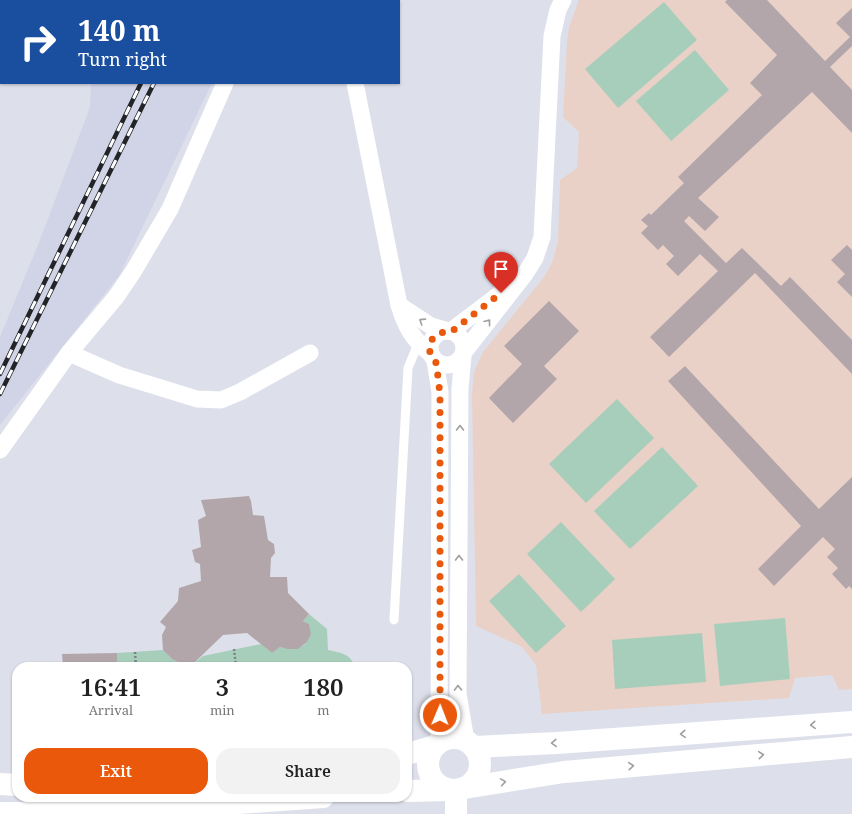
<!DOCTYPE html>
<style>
body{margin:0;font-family:"Noto Serif",serif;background:#f2f2f2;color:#222;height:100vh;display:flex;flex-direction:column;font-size:15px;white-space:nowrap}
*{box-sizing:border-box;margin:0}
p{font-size:13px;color:#767676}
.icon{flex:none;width:22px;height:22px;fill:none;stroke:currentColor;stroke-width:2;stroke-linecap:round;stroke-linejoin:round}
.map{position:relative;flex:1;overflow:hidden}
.panel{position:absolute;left:12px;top:662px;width:400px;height:140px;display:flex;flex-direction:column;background:#fff;border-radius:16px;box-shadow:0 1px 3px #0004}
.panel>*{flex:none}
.banner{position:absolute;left:0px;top:0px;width:400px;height:84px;box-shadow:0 1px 3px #0004;background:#1a4fa0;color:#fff;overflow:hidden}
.pin{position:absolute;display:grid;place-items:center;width:34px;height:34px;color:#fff;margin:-41px -17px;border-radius:50% 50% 50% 0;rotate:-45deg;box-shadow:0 0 4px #0007}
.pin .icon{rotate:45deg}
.me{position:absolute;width:44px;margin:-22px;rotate:1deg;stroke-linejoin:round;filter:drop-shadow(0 0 3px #0008)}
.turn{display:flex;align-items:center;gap:14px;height:84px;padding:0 12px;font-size:18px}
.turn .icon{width:52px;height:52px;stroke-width:2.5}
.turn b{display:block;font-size:28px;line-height:34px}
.eta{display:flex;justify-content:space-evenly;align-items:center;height:68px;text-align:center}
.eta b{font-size:24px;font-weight:600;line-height:28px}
.action{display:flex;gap:8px;margin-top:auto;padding:8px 12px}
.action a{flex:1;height:46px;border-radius:16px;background:#ea580c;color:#fff;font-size:16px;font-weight:600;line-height:46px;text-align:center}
.action a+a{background:#f2f2f2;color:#222}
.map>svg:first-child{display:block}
</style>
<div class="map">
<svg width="852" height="814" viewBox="0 0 852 814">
<rect width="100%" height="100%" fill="#dde0eb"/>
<g fill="#d1d4e7">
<polygon points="117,0 252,0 116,1"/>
<polygon points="91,83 212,83 119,276 0,425 0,337 40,240 90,107"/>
</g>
<polygon fill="#e9d1c7" points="579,0 852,0 852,689 839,690 832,675 795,678 789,698 542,714 536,665 522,647 476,626 472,394 474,372 483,352 544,277 552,263 558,242 560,180 577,168 579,132 563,117 567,42 569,27"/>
<g fill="#a7ceba">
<polygon points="664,2 697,40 618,108 585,69"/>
<polygon points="695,50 729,90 671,141 636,101"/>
<polygon points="617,399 654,438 586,503 549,464"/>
<polygon points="662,447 698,486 630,549 594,511"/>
<polygon points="561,522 615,579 581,612 527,554"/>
<polygon points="519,574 566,626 536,653 489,601"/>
<path d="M309,614L327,629L328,650C341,653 350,653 355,667H117V653L163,650L172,659L181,664H193L203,656L261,644L272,653L280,647C299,653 313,645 309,624L303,621Z"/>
<polygon points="785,618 790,679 720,686 714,624"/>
<polygon points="702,633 706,682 615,689 612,640"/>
</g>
<g fill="#b2a6ab">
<polygon points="727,0 767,0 825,61 850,37 836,23 852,8 852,46 830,67 852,90 852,133 812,92 698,198 719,217 705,231 689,216 684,221 726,263 742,248 781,286 790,277 852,340 852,374 755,273 669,357 650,337 718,271 700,254 678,276 666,264 674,256 663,245 658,250 641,233 648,226 641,220 649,213 651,215 684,183 678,177 762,95 750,83 777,55 725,2"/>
<polygon points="847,245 852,250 852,297 837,282 845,274 831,260"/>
<polygon points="549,301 579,331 544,366 557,379 513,423 489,398 522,364 504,346"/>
<polygon points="685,366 819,509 852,477 852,589 849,586 846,589 832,574 838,568 827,557 835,549 823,537 774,586 758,569 801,526 668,381"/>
<polygon points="249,496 251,501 253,515 264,516 268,540 274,544 275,553 271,558 270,577 287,577 288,593 309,614 303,621 309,624 311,634 307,642 298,649 287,649 280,647 272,653 247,633 223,635 193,664 181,664 172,659 163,650 162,635 166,627 160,622 178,601 179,588 201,581 200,564 195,562 192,550 201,547 198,520 206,516 201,500"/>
<polygon points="117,653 117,667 63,667 62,654"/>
</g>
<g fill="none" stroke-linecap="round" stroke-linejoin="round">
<g stroke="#7d8087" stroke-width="2.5" stroke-dasharray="2 2" stroke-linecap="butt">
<polyline points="234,649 236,667"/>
<polyline points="135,652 136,667"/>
</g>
<polyline stroke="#fff" stroke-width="9" points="394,620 408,368 418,344"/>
<g stroke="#fff" stroke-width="17">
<polyline points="339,0 339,1"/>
<polyline points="261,1 262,0"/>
<path d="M355,83L399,305C405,326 413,340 430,353"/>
<polyline points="399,305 431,326 448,331"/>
<circle cx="447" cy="348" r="17"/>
<polyline points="451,331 505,290"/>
<polyline points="464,352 525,274 535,258 542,237 552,36 558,10 563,0"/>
<polyline points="69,353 119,375 197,399 221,400 240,392 310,353"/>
<polyline points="463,356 460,388 458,694 466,741"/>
<polyline points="435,361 440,392 439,744"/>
<polyline points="0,450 69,353 116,297 133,272 170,209 225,83"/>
</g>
<polyline stroke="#fff" stroke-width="22" points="456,790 456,814"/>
<g stroke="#fff" stroke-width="22">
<circle cx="454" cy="764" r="26"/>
<polyline points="474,747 557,743 852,722"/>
<polyline points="407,754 435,746"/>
<polyline points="0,784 17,785"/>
<polyline points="464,788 564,772 852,747"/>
<polyline points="407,791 449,790"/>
<polyline points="0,813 96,813 323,797"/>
</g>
<defs>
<g id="rail">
<polyline points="180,1 181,0"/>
<polyline points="194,1 195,0"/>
<polyline points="0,374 141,83"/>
<polyline points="0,394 154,83"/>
</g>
</defs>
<use href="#rail" stroke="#232428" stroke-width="4.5"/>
<use href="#rail" stroke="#fff" stroke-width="3" stroke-dasharray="9" stroke-linecap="butt"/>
</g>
<defs><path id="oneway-chevron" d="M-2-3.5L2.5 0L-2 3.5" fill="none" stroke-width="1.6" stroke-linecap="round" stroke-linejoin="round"/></defs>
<g stroke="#9e9e9f">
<use href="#oneway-chevron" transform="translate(422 321) rotate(-147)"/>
<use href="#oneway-chevron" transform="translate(488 322) rotate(-52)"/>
<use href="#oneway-chevron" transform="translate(460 428) rotate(-90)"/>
<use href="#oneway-chevron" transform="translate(459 558) rotate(-90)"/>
<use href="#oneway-chevron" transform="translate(458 688) rotate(-91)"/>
<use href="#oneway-chevron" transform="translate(813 725) rotate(176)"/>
<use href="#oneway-chevron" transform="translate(683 734) rotate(176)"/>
<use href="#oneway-chevron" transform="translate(554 743) rotate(178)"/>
<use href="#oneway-chevron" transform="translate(761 755) rotate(-5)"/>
<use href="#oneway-chevron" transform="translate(631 766) rotate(-5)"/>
<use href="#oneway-chevron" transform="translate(503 782) rotate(-9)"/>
</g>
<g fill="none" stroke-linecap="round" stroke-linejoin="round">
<path stroke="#ea580c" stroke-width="7" stroke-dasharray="0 12.6" d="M440,715V392C438,382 438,372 436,363C435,359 431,356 430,352C427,339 439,330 451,332L501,293"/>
</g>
</svg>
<div class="pin" style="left:501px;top:293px;background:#d93025"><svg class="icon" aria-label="arrive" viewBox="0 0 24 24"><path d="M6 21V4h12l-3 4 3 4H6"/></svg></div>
<svg class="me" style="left:440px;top:715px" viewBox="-20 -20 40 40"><circle r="17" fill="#ea580c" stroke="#fff" stroke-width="3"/><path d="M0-11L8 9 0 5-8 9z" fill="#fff"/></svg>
<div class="banner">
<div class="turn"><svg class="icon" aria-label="right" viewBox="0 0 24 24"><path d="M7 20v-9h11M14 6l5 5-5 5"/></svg><div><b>140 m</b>Turn right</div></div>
</div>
<section class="panel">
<div class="eta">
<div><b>16:41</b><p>Arrival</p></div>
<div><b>3</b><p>min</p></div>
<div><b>180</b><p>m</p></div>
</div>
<div class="action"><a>Exit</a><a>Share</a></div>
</section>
</div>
